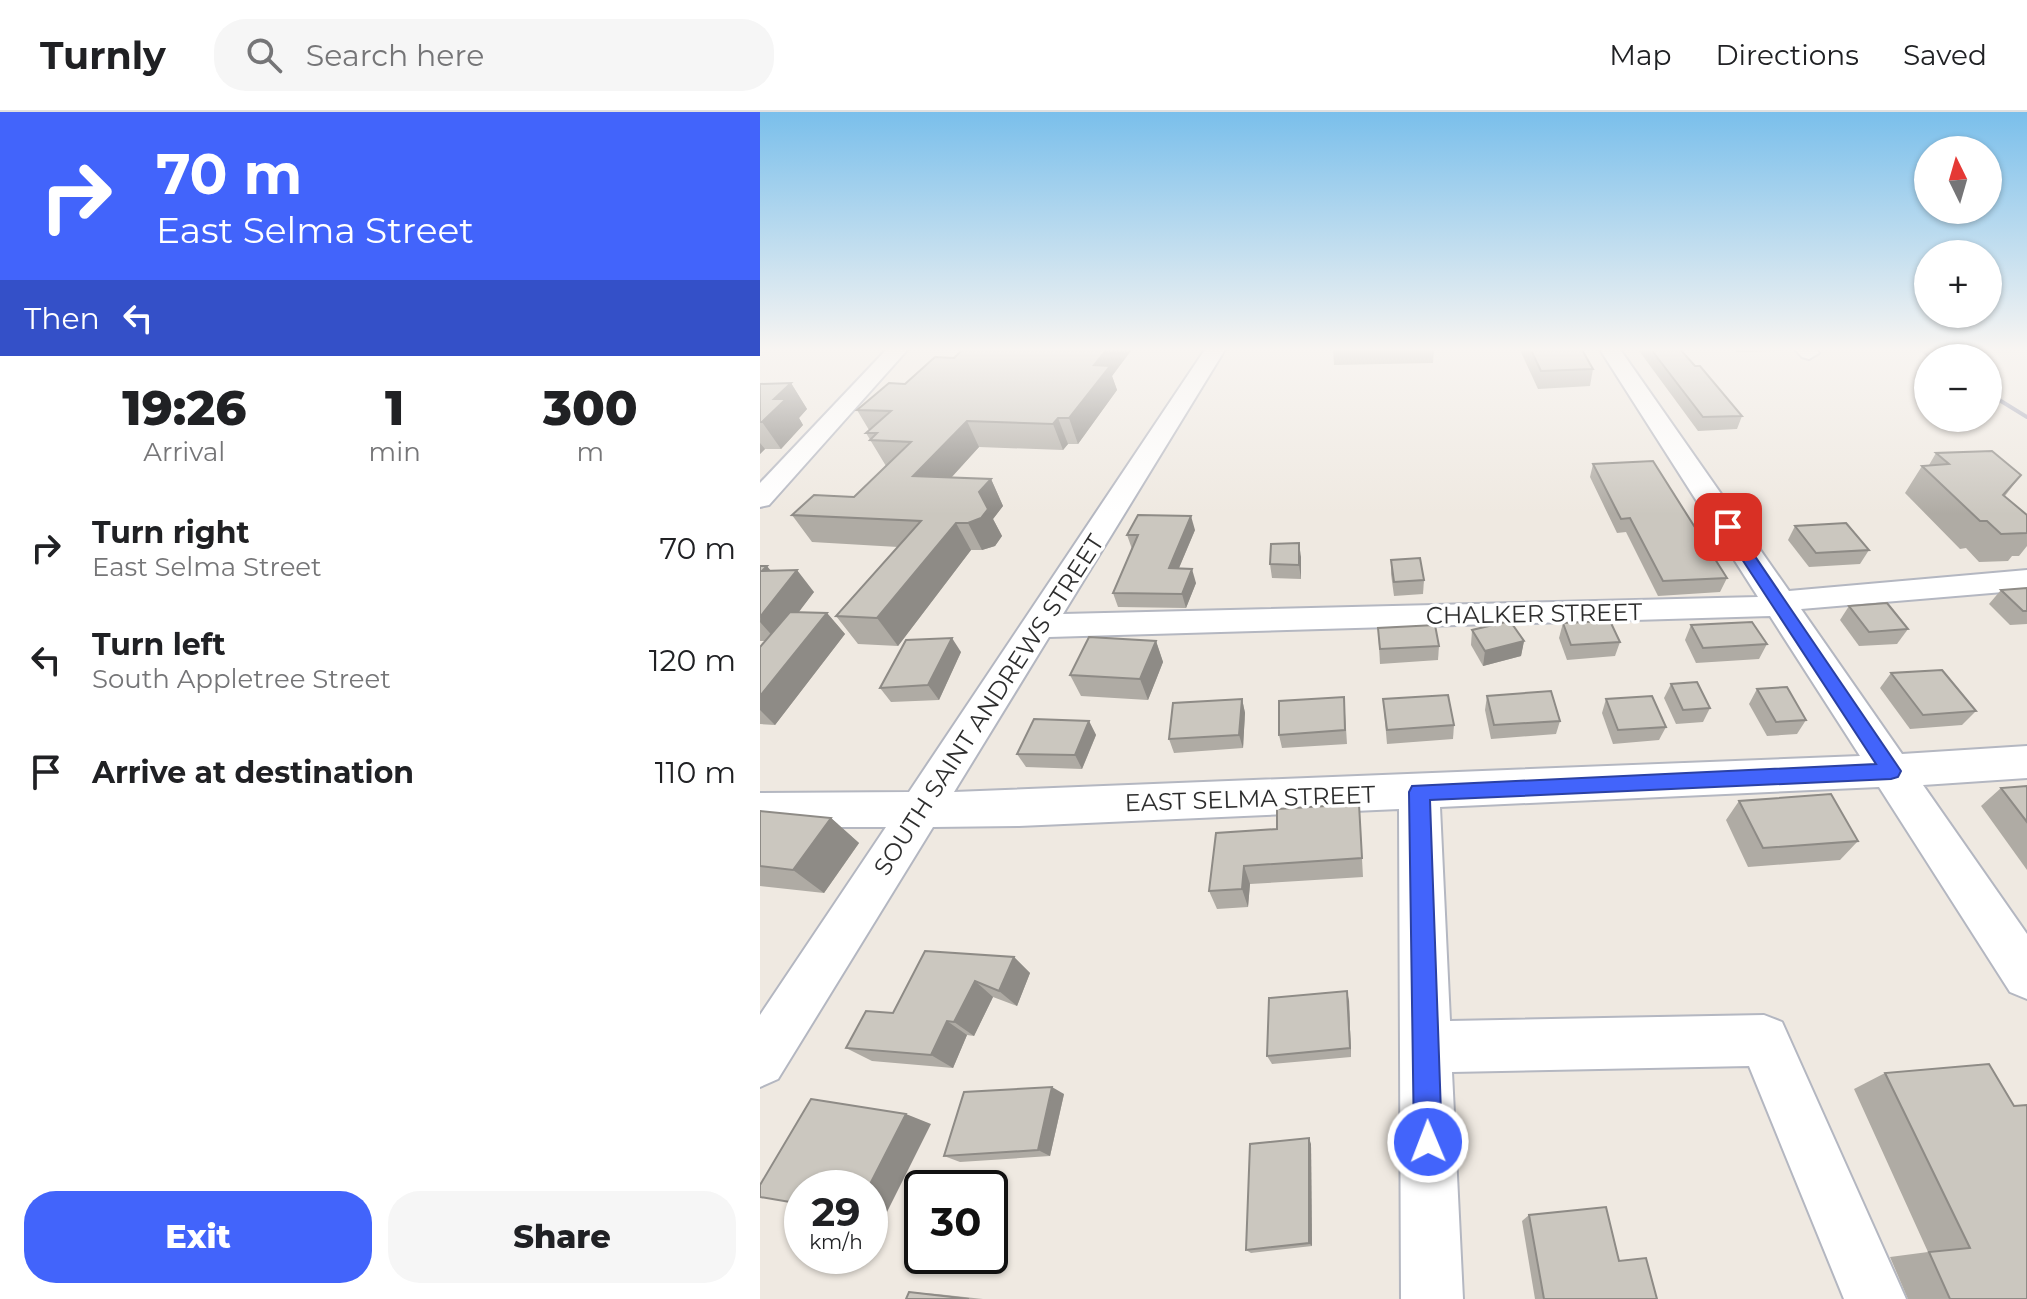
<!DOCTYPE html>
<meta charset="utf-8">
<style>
body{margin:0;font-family:Montserrat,sans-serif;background:#f6f6f6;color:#202124;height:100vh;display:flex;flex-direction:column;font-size:30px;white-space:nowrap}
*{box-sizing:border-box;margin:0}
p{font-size:26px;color:#757577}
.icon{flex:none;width:44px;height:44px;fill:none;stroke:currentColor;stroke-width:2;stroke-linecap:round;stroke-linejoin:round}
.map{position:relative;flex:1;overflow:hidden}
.side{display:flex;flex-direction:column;background:#fff;width:760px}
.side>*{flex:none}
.banner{background:#4264fb;color:#fff;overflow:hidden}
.needle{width:52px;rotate:355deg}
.buttons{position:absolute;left:1154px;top:24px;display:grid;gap:16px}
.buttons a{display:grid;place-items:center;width:88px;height:88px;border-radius:50%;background:#fff;box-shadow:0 2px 6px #0004;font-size:40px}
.speed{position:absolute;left:24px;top:1058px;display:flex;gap:16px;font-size:40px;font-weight:700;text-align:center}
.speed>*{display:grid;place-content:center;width:104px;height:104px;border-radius:50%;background:#fff;box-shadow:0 2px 6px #0004;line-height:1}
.speed small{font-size:20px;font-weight:400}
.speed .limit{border:4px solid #111;border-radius:12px;background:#fff;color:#111}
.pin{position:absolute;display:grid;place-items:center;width:68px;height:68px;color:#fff;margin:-34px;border-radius:16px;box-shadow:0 4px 12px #0006}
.me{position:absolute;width:88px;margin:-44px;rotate:359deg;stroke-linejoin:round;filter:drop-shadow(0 0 6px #0008)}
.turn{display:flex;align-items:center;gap:28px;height:168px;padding:0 24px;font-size:36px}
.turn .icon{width:104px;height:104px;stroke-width:2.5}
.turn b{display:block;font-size:56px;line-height:68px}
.then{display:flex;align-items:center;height:76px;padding:0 24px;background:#0003;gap:16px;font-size:30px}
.eta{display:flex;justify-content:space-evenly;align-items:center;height:136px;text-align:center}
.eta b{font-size:48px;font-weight:800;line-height:56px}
.button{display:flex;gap:16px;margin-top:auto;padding:16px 24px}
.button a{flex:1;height:92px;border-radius:32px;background:#4264fb;color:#fff;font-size:32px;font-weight:800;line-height:92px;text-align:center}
.button a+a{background:#f6f6f6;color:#202124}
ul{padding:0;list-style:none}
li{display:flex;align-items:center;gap:24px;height:112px;padding:0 24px}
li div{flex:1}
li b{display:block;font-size:30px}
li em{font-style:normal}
header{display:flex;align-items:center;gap:48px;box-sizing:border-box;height:112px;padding:0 40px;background:#fff;border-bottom:2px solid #e0e0e0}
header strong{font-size:38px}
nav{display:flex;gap:44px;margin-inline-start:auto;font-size:28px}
.search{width:560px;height:72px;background:#f6f6f6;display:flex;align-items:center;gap:20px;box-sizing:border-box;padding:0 28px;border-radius:32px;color:#757577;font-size:30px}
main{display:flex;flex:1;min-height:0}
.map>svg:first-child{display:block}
</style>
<header>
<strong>Turnly</strong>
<div class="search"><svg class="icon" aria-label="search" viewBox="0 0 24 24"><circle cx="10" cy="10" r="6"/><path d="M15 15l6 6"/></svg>Search here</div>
<nav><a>Map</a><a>Directions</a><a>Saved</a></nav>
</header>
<main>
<section class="side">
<div class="banner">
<div class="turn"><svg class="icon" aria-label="right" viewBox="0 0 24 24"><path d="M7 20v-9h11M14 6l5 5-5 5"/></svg><div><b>70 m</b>East Selma Street</div></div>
<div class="then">Then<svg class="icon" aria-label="left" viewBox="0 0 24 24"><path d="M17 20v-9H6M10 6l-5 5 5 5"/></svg></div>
</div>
<div class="eta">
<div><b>19:26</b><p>Arrival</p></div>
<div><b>1</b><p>min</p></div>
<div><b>300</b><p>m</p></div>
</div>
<ul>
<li><svg class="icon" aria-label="right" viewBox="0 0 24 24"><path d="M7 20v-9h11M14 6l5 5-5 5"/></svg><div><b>Turn right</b><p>East Selma Street</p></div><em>70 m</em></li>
<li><svg class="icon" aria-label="left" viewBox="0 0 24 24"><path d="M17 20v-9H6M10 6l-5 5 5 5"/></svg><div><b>Turn left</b><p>South Appletree Street</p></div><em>120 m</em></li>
<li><svg class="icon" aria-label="arrive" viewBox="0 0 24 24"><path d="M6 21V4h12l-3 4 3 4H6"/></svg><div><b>Arrive at destination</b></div><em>110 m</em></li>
</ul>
<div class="button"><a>Exit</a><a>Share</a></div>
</section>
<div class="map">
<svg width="1267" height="1187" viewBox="0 0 1267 1187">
<rect width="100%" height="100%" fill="#efe9e1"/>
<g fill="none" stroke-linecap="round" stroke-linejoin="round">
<defs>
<g id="minor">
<polygon points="128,236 149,236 9,393 0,395 0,371"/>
<path d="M446,236H466L303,502L998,485L839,236H859L1029,479L1267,458V478L1041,497L1142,642L1267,634V666L1163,673L1267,822V887L1250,880L1119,675L680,695L690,909L1004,903L1022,910L1146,1187H1084L989,954L692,960L703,1187H641L639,697L259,714L173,715L18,967L0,975V903L126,715H0V681L149,680ZM1010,504L1100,644L194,680L289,525Z"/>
<polygon points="1034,236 1056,236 1059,241 1049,247 1042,245"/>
</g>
</defs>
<use href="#minor" stroke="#b4b7c1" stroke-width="4"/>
<use href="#minor" fill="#fff" fill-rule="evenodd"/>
<g stroke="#a3a6b8" stroke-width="4">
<polyline points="1159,236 1173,246"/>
<polyline points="1228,281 1267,305"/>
</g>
</g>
<g fill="#afaba4">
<polygon points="204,236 373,236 352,264 357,278 318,332 308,332 303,338 219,335 191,366 231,367 243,394 233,407 242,424 235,434 222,438 211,438 138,534 98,532 76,504 138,435 52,430 32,403 94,385 126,354 106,321 109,318 97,298 194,246"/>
<polygon points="573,236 674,236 673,251 574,253"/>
<polygon points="759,236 821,236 833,257 830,274 778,277"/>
<polygon points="877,236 919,236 935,254 982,304 977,317 938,319"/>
<polygon points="973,236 1024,236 1022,239 977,240"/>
<polygon points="31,271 47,297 39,306 43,313 21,337 5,337 0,342 0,272"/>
<polygon points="1176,341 1261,363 1245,384 1267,403 1267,434 1259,444 1252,444 1248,449 1219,450 1206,436 1200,437 1145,381 1162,354 1169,353"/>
<polygon points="833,352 967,466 960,480 898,484 866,420 857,421 830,365"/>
<polygon points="1035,414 1109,438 1100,452 1049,455 1028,428"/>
<polygon points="435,418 419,456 436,471 426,496 358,495 353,481 372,437 367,423"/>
<polygon points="541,445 541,467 512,466 510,452"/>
<polygon points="631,448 664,468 663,482 634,484 631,462"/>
<polygon points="0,454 54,480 38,500 67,501 85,522 15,613 0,612 0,535 6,529 0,529"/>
<polygon points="1267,476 1267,512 1250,513 1229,492 1241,478"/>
<polygon points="1089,494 1148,517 1137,532 1099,534 1080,508"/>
<polygon points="803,511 860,530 855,544 807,548 799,526"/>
<polygon points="931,513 1007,532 999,547 936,551 925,528"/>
<polygon points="618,516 679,534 678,548 620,552"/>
<polygon points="712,518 764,529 761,544 723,554 711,533"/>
<polygon points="396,529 403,550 388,588 321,584 310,563"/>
<polygon points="201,540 179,588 131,590 120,576"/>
<polygon points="1131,561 1216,599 1202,613 1150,617 1120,576"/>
<polygon points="911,572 950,596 943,610 916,612 904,586"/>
<polygon points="997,577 1046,608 1037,622 1007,624 989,592"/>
<polygon points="727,584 800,609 796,622 731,627 725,598"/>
<polygon points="584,585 587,632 522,636 519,623"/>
<polygon points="482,587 485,601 483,636 414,641 409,627"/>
<polygon points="623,587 694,613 693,627 627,632"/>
<polygon points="846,587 906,615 899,628 853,632 842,601"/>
<polygon points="329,609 336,623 322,657 266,655 257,642"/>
<polygon points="1267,674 1267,758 1221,694 1241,676"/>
<polygon points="979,689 1098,729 1080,748 988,755 966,708"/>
<polygon points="599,692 603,765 490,772 488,795 457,797 449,779 517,717"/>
<polygon points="0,699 71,706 99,731 64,781 0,774"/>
<polygon points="254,845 270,861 257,894 233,885 214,924 207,923 193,956 112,949 86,936 133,901"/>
<polygon points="589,889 591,945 512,952 507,944"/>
<polygon points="1125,961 1254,994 1267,1187 1148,1187 1130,1145 1168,1140 1094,977"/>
<polygon points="304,982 290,1044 200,1050 184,1044"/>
<polygon points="551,1032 552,1134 491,1141 486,1138"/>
<polygon points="769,1103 859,1149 897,1187 775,1187 762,1109"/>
<polygon points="149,1180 177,1182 223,1187 146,1187"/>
</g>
<g fill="#8e8b86">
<polygon points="348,236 373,236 352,264 357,278 318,332 309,306 334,253"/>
<polygon points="31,271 47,297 39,306 43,313 21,337 2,310 14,287"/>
<polygon points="298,306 308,332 303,338 293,312"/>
<polygon points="207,309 219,335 168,391 153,364"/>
<polygon points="0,331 5,337 0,342"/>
<polygon points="231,367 243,394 233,407 242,424 235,434 222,438 208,411 219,380"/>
<polygon points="431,404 435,418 413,470 409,456"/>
<polygon points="196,411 211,438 138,534 117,506"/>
<polygon points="539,431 541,445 541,467 539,453"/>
<polygon points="7,454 24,475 37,458 54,480 17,529 0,510 2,459"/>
<polygon points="432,457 436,471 426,496 422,482"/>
<polygon points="67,501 85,522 15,613 0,598 0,584"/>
<polygon points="192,526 201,540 179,588 168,573"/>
<polygon points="396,529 403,550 388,588 380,567"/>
<polygon points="764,529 761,544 723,554 725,539"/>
<polygon points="482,587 485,601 483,636 479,623"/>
<polygon points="329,609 336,623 322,657 315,643"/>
<polygon points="71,706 99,731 64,781 33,758"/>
<polygon points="484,754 490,772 488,795 482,777"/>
<polygon points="254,845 270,861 257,894 239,879"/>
<polygon points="215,869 233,885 214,924 194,910"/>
<polygon points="587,879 589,889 591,945 590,936"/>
<polygon points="187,909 207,923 193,956 171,943"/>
<polygon points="292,975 304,982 290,1044 278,1038"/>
<polygon points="146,1002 171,1012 124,1106 110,1104 110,1076 108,1076"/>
<polygon points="549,1026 551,1032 552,1134 549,1131"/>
</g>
<g fill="#cbc7bf" stroke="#8e8b86" stroke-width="2">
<polygon points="204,236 348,236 334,253 350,254 309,306 298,306 293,312 207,309 153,364 231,367 219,380 228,397 221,406 208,411 196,411 117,506 76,504 161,409 32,403 54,383 94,385 151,330 110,328 117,321 106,321 131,299 97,298 129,271 145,272 175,245 194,246"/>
<polygon points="770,236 821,236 833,257 781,259"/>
<polygon points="890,236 919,236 935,254 940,254 982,304 943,305"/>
<polygon points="31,271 14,287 26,287 2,310 0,310 0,272"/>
<polygon points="1232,339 1261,363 1243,383 1267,403 1267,421 1241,422 1227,409 1220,409 1162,354 1189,352 1176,341"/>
<polygon points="893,349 967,466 903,469 870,406 861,407 833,352"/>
<polygon points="378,403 431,404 409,456 432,457 422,482 353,481 378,423 367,423"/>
<polygon points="1086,411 1109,438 1056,441 1035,414"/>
<polygon points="539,431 539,453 510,452 511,432"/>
<polygon points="660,446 664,468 634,470 631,448"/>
<polygon points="0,454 7,454 2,459 37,458 0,505"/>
<polygon points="1267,476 1267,499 1263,499 1241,478"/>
<polygon points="1127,491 1148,517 1109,520 1089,494"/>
<polygon points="30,500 67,501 0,584 0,535"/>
<polygon points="750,509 764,529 725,539 712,518"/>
<polygon points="850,509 860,530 811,533 803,511"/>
<polygon points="992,510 1007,532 943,536 931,513"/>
<polygon points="675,513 679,534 620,537 618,516"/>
<polygon points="329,525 396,529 380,567 310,563"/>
<polygon points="192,526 168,573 120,576 146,528"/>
<polygon points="1182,558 1216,599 1163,603 1131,561"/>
<polygon points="937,570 950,596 923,598 911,572"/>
<polygon points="1027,575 1046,608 1016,610 997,577"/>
<polygon points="791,579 800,609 734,613 727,584"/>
<polygon points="688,583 694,613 627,618 623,587"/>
<polygon points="892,584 906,615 858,618 846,587"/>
<polygon points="584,585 585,618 519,623 519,589"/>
<polygon points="482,587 479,623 409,627 413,591"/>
<polygon points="274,607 329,609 315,643 257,642"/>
<polygon points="1267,674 1267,710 1241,676"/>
<polygon points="1071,682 1098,729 1003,736 979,689"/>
<polygon points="599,692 602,746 484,754 482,777 449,779 456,721 517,717 517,697"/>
<polygon points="0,699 71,706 33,758 0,754"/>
<polygon points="165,839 254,845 239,879 215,869 194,910 187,909 171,943 86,936 106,899 133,901"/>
<polygon points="587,879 590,936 507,944 509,886"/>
<polygon points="1229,952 1254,994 1267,993 1267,1187 1190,1187 1169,1140 1210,1136 1125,961"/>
<polygon points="292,975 278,1038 184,1044 204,980"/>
<polygon points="51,987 146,1002 108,1076 42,1076 42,1092 0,1085 0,1073"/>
<polygon points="549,1026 549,1131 486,1138 490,1032"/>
<polygon points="846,1095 859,1149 886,1146 897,1187 784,1187 769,1103"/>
<polygon points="149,1180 209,1187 146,1187"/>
</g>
<linearGradient id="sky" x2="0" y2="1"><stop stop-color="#7abfeb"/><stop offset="0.59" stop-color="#f8f5f2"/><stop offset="1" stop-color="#f8f5f2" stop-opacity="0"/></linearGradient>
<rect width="1267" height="402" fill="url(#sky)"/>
<polygon fill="#4264fb" stroke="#2b41a3" stroke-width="2" points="968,411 973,412 1141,659 1138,665 1131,667 670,688 682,1030 678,1040 668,1044 658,1040 654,1030 649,680 652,674 1116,652 961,415"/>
<g text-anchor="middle" stroke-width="7" stroke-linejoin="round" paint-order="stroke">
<g font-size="24" fill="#2e2e2e" stroke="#fff">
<text transform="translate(774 502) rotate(-1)" y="8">CHALKER STREET</text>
<text transform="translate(229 593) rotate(-57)" y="8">SOUTH SAINT ANDREWS STREET</text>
<text transform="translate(490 687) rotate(-2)" y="8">EAST SELMA STREET</text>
</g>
</g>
</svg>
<div class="buttons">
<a><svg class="needle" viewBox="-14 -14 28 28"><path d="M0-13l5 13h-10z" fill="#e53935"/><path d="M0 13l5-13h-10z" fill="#757577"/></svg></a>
<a>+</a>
<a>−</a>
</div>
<div class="speed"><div>29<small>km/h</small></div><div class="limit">30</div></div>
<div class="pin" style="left:968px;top:415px;background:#d93025"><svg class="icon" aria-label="arrive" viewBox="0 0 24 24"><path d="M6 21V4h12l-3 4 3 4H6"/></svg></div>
<svg class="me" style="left:668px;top:1030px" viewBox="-20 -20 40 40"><circle r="17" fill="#4264fb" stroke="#fff" stroke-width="3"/><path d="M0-11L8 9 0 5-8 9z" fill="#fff"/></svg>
</div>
</main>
